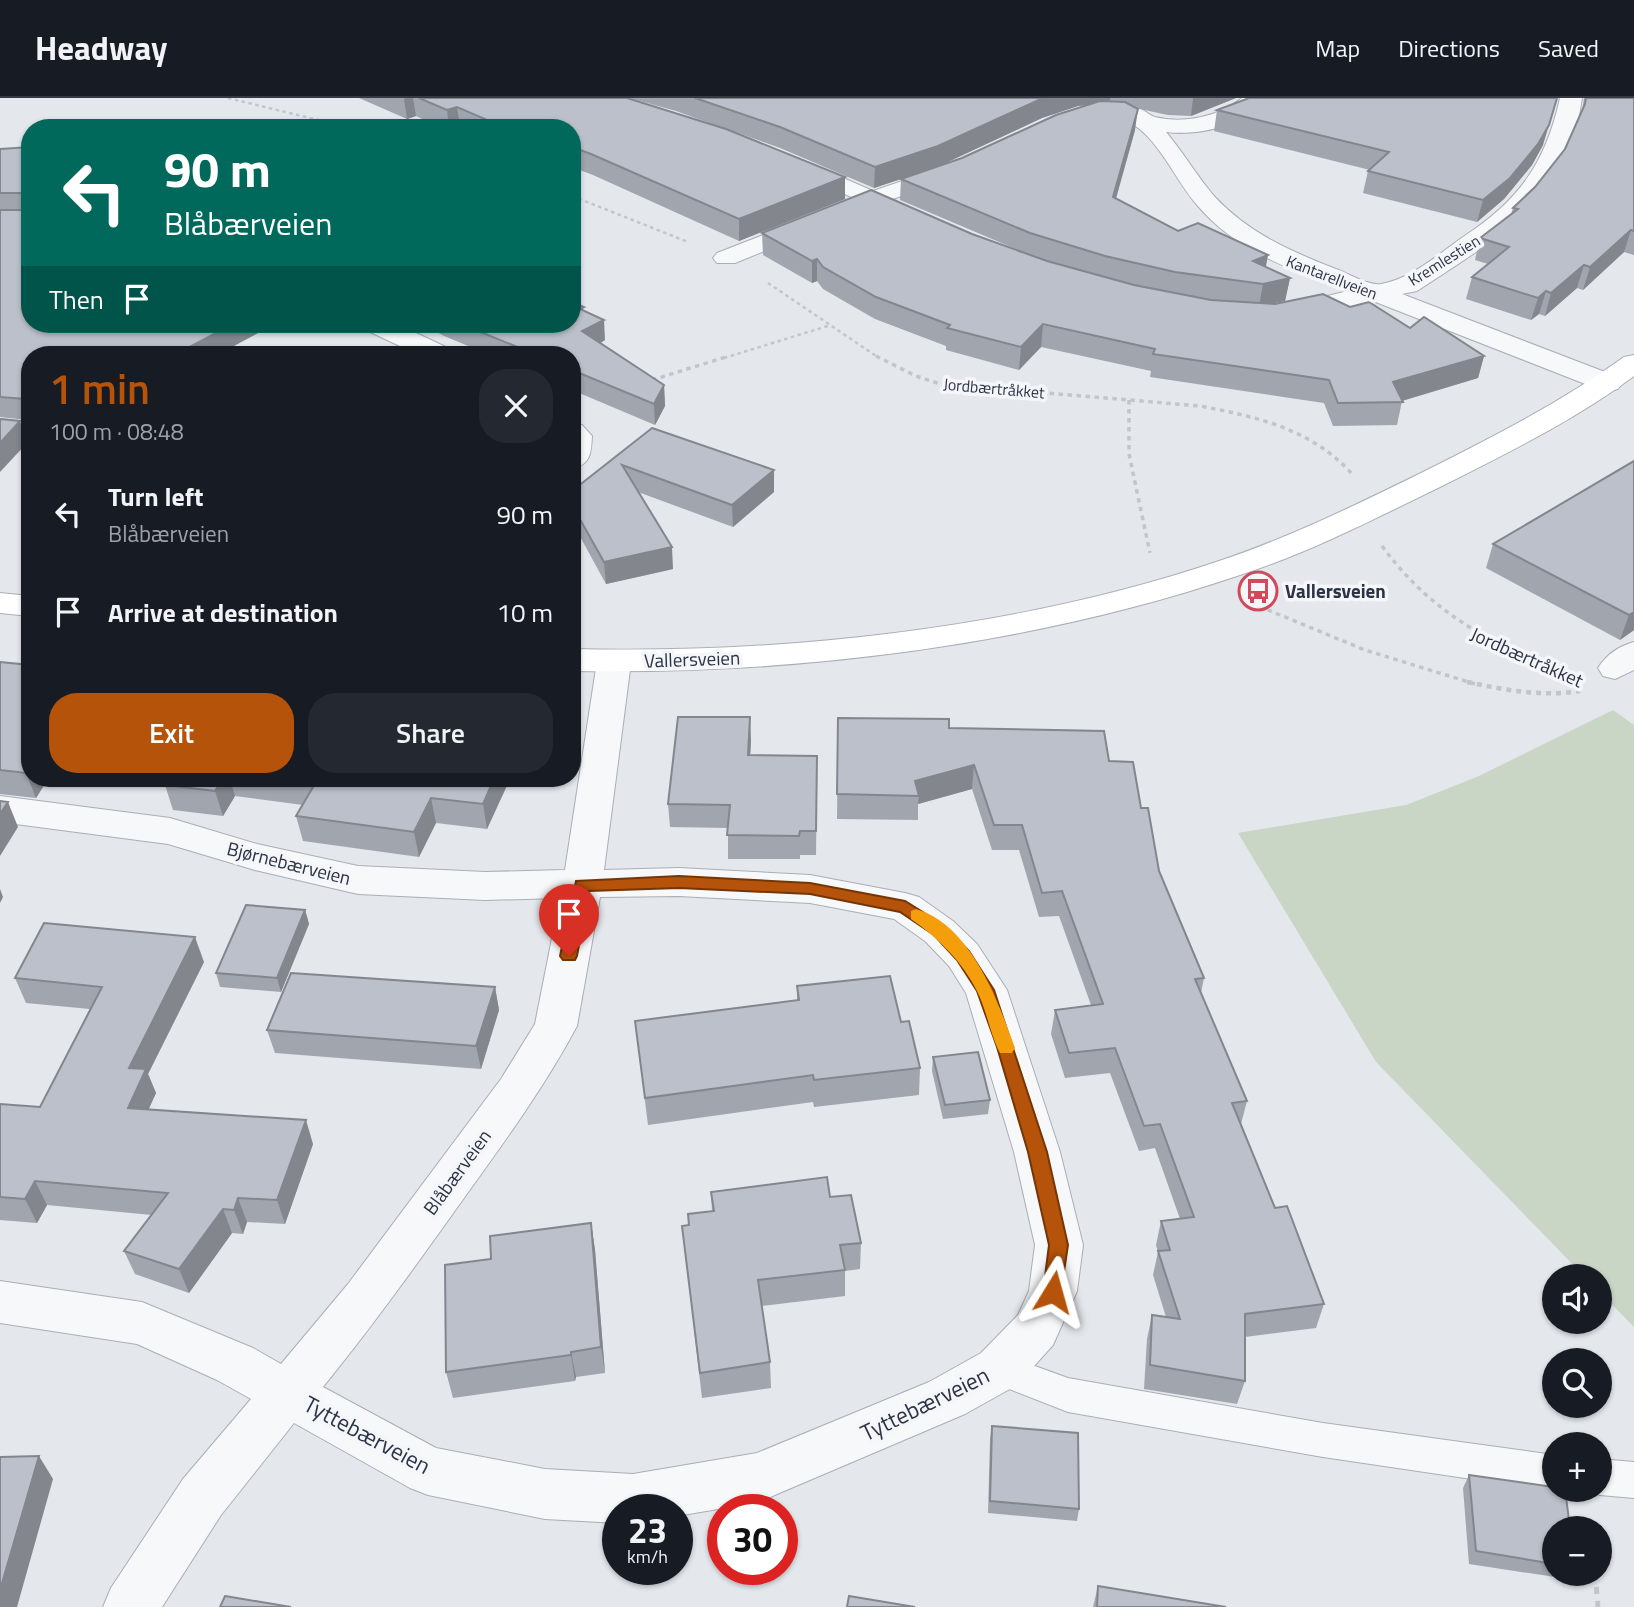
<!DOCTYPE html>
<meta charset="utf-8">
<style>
body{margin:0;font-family:"Titillium Web",sans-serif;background:#242831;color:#f1f3f6;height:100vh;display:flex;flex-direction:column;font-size:26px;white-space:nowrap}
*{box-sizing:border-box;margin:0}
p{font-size:23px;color:#9ea1a6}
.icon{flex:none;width:38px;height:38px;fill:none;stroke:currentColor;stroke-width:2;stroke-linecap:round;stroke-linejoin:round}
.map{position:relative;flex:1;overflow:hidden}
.panel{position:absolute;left:21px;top:248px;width:560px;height:441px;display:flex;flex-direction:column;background:#171b24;border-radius:28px;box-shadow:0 2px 5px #0004}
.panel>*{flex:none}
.banner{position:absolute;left:21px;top:21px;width:560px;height:214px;border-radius:28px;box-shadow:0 2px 5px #0004;background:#00695c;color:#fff;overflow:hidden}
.controls{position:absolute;left:1542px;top:1166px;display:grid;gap:14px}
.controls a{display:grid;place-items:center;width:70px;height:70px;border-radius:50%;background:#171b24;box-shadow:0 2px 5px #0004;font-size:35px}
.speed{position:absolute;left:602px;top:1396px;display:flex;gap:14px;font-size:35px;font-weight:700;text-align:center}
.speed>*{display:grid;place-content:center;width:91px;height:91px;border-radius:50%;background:#171b24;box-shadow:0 2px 5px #0004;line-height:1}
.speed small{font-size:18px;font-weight:400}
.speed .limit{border:10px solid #d22;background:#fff;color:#111}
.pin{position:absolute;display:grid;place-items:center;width:60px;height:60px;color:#fff;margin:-72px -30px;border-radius:50% 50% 50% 0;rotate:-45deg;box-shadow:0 0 7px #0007}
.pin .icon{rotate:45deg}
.me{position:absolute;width:77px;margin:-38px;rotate:8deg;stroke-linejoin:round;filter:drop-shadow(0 0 5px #0008)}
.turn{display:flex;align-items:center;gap:24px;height:147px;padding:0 28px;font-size:32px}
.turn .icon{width:91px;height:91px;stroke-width:2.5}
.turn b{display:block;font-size:49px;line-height:60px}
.then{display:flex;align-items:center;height:66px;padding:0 28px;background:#0003;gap:14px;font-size:26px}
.round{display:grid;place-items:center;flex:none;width:74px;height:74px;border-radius:28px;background:#242831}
.overview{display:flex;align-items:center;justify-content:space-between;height:119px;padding:0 28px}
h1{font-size:42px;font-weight:600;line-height:52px;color:#b45309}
.primary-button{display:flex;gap:14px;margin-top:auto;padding:14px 28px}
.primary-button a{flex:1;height:80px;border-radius:28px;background:#b45309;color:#fff;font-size:28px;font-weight:600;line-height:80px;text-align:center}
.primary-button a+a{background:#242831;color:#f1f3f6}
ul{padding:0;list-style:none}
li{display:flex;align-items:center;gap:21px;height:98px;padding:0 28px}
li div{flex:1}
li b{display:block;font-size:26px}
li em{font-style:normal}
header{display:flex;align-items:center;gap:42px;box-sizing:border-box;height:98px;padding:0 35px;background:#171b24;border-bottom:2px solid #363941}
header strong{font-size:33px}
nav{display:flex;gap:38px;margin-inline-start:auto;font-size:24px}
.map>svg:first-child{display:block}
</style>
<header>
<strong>Headway</strong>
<nav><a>Map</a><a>Directions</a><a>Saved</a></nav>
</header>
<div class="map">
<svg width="1634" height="1509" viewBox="0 0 1634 1509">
<rect width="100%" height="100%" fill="#e4e7ec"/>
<polygon fill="#c9d6c5" points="1613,612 1634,627 1634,1229 1600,1194 1600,1178 1584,1178 1376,964 1238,735 1406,707 1479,678"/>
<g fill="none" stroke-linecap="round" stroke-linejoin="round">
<defs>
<g id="service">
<polygon points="999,1255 1068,1280 1323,1325 1554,1357 1554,1391 1558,1391 1554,1393 1323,1359 1068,1314 986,1282 981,1271 986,1260"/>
<polygon points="1600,1361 1634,1364 1634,1400 1600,1397 1587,1392 1600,1391"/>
</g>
<g id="minor">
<path d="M1242,0H1266C1246,28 1198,38 1166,34C1183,54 1197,78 1214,98C1248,135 1290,153 1336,171C1348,175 1368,188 1381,186C1411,181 1439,156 1463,139C1519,103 1546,64 1560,0H1582C1580,12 1578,25 1575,37C1554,111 1477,153 1417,193L1402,196L1618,279L1622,285L1618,291L1608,293L1598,291L1373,203L1287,224L1278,222L1274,216L1278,210L1348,193C1292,172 1237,154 1197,107C1176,83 1161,45 1134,27C1117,16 1083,31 1074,18L1077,13C1097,8 1116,8 1136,10C1143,10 1148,17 1155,19C1184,26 1218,19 1242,0Z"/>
<polygon points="797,60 873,93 949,67 957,69 961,74 957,79 872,108 789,72 785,67 789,62"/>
<polygon points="812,118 821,120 824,125 821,130 735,165 717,165 713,160 717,155"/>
<polygon points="363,226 397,226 450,251 454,257 419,257 366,232"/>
<polygon points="0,321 30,324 30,342 0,339"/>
<path d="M572,324L582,327L592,338C591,355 591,366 572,371Z"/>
<path d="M1634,544V572L1615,581L1603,578L1598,570C1606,557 1619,548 1634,544Z"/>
<path d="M614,553L626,556L631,564L604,772L679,770L810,777L905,795L919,799L953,823L977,846L1007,892L1060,1054L1083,1147L1077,1193L1053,1247L1017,1287L965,1316L777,1396L759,1404L677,1418V1412H618V1425L545,1421L428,1397L410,1390L294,1325L221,1417L162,1509H103L111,1490L183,1381L251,1301L217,1282L137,1246L0,1225V1183L142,1204L253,1250L281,1266L348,1186L501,981L535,926L560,800L485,802L358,796L255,772L168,746L0,724V698L170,720L257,746L358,768L485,774L565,772L597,564L602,556ZM679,798L810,805L894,821L925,843L949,868L966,895L1014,1054L1035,1147L1029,1193L1018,1217L981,1255L929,1284L757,1355L633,1376L545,1371L436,1350L323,1289C375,1225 422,1159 469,1093C508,1039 546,986 577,928L600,799Z"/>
</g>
<g id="secondary">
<path d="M1634,257V278C1575,322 1509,354 1444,387C1378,419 1313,453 1243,476C1032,548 794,577 572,573V551C784,556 1020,531 1222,462C1290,439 1356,407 1421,375C1491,340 1560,305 1624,259Z"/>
<polygon points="0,495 30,498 30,518 0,515"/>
</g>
</defs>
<use href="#service" stroke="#a9aeb7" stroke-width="2"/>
<use href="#minor" stroke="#a9aeb7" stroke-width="2"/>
<use href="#secondary" stroke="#a9aeb7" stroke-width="2"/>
<g stroke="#c2c5cb" stroke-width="2.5" stroke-dasharray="3.5 3.5" stroke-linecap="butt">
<polyline points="228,0 351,30"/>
<polyline points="572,98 688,144"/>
<polyline points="768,185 879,260"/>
<polyline points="724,260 831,227"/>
</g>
<g stroke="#c2c5cb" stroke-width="3.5" stroke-dasharray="4.5 4.5" stroke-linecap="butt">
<path d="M876,258L916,278L940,286L1200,308C1258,319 1312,331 1353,377"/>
<polyline points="652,282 729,258"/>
<polyline points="1129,302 1129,356 1150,455"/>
<path d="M1382,448C1434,519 1497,548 1576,581"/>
<polyline points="1251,505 1365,552 1475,586"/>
</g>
<path stroke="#c2c5cb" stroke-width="4.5" stroke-dasharray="5 5" stroke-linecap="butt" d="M1467,584C1506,592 1540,599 1580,593"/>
<polyline stroke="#c2c5cb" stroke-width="5" stroke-dasharray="7 7" stroke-linecap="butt" points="1595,1475 1598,1509"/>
<use href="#service" fill="#f7f8fa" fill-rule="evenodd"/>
<use href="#minor" fill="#f7f8fa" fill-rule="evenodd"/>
<use href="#secondary" fill="#fff" fill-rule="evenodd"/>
</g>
<g fill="#a1a5ae" fill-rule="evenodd">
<path d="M359,0H627L715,27L676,13L629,0H1236L1191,18L1168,17L1135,10V32L1116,101L1178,133L1290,180L1285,203L1270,206L1350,209L1484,258L1478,280L1402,303L1397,327L1333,328L1324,305L1150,279L1151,273L1041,249L1019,272L946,252V248L875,221L823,191L817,183L812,185L763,157L762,135L972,136L1018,152L900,102L901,81L874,90L780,50L733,33L845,79V101L739,143L593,77L572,69V30H442L416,18L407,21ZM1088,7L962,60L937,69L1042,20L1078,8Z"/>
<polygon points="1584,0 1634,0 1634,157 1624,154 1583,192 1577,190 1545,218 1539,216 1531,222 1466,201 1472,179 1488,166 1475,162 1480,140 1511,116 1513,110 1535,89 1565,51 1582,13"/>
<polygon points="1217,12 1543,47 1532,67 1504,101 1477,124 1363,95 1368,73 1370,72 1214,33"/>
<polygon points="30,49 30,330 27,322 0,319 0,51"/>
<polygon points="584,213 605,242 601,245 664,287 665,308 655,327 572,292 572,257 490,257 444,238 423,226 572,226"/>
<polygon points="652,330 774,394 733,429 638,394 673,471 606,486 572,424 572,393"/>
<polygon points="1634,363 1634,532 1620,542 1486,470 1493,446"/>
<polygon points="0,564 30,681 48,681 36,700 0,696"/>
<polygon points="838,620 949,630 1109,663 1141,710 1159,773 1204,880 1201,895 1247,1003 1241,1026 1275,1110 1324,1206 1316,1230 1245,1239 1245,1283 1237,1306 1144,1291 1147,1241 1152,1217 1166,1219 1153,1177 1158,1154 1156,1147 1161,1123 1180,1121 1155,1050 1139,1053 1110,975 1065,980 1051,936 1055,912 1091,907 1059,818 1039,819 1019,752 992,752 972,691 918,706 918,722 837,721"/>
<polygon points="751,642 750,657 817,682 816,757 800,757 800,761 728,761 728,730 670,729 668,706"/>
<polygon points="148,681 508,681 509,683 487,731 436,725 419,759 303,743 296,718 303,707 235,698 223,718 173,712 165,687 168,683"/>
<polygon points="305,812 309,826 281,894 220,889 216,875"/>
<polygon points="204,864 148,976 156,995 148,1012 313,1046 285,1126 247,1124 243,1136 232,1135 189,1195 135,1176 124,1153 152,1117 47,1107 37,1125 0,1122 0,1006 40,1009 90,911 26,905 15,880"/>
<polygon points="797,888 901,924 920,970 919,997 814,1009 813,1004 648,1027 635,923 797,902"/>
<polygon points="495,889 499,912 481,971 275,955 267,932"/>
<polygon points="933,959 990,1002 988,1016 943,1021 932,973"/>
<polygon points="711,1094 830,1099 861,1145 860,1171 845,1173 845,1198 762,1208 770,1264 771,1290 702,1300 682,1128 689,1127 712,1113"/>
<polygon points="591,1125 595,1152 605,1275 576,1279 575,1283 453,1300 446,1274 491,1161"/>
<polygon points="992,1328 1079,1411 1077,1423 988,1415 990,1341"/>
<polygon points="1469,1377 1554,1430 1554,1475 1572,1475 1568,1481 1469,1466 1463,1390"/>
<polygon points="1098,1488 1226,1509 1093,1509"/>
</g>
<g fill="#83868d">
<polygon points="406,0 413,0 416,18 407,21 404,1"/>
<polygon points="1043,0 1110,0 1110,4 1078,8 1042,20 937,69 874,90 875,69"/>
<polygon points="1193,0 1236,0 1191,18"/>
<polygon points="1557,0 1543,47 1532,67 1504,101 1477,124 1483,102"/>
<polygon points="457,9 460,29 449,30 447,12"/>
<polygon points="1138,11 1135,32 1110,121 1113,99"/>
<polygon points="498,23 499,30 495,30 494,25"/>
<polygon points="845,79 845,101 739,143 739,121"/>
<polygon points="1631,132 1624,154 1583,192 1590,169"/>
<polygon points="1268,157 1264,179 1253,163"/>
<polygon points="817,161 817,183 812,185 812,163"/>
<polygon points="1584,167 1577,190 1545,218 1551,195"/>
<polygon points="1290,180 1285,203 1259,208 1263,186"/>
<polygon points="1546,193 1539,216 1531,222 1538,200"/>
<polygon points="604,222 605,242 584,253 582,233"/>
<polygon points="233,226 275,226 217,257 184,252"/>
<polygon points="1043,226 1041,249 1019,272 1021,249"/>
<polygon points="1484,258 1478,280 1398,304 1393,284"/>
<polygon points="664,287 665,308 655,327 654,306"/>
<polygon points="30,313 30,330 25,318"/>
<polygon points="20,323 28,344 0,374 0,345"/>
<polygon points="774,372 774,394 733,429 732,407"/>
<polygon points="672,449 673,471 606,486 604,464"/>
<polygon points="1634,514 1634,532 1620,542 1629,517"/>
<polygon points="750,619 751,642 749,680 748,657"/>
<polygon points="974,667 972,691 918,706 919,698 915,683"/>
<polygon points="30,669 30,681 48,681 36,700 26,675"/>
<polygon points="223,681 230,681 235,698 223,718 215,693"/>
<polygon points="494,681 508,681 509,683 487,731 483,706"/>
<polygon points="431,700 436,725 419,759 414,734"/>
<polygon points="8,704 18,729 0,758 0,716"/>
<polygon points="0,791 3,799 0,805"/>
<polygon points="305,812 309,826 281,894 277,880"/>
<polygon points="195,839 204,864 148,976 156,995 138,1035 128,1010 129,970"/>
<polygon points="495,889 499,912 481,971 476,948"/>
<polygon points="306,1022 313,1046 285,1126 277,1102"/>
<polygon points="35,1083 47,1107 37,1125 25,1101"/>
<polygon points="238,1100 247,1124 243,1136 234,1112"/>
<polygon points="223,1111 232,1135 189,1195 179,1171"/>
<polygon points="591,1125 595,1152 605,1275 601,1249"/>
<polygon points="571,1254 576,1279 575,1283 571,1257"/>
<polygon points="39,1358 53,1381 17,1509 0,1509 0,1492"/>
</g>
<g fill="#bbc0ca" stroke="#83868d" stroke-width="2">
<polygon points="419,0 627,0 726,31 845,79 739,121 591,56 572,49 572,30 513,30 498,23 494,25 457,9 447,12"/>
<polygon points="695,0 1043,0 938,48 875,69 780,29"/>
<polygon points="1249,0 1557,0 1549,27 1538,46 1510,80 1483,102 1368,73 1389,54 1217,12"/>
<polygon points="1586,0 1634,0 1634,133 1631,132 1590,169 1584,167 1551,195 1546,193 1538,200 1472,179 1509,149 1480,140 1518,111 1513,110 1535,89 1565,51 1585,6"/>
<polygon points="1100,3 1125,4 1138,11 1113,99 1178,133 1198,125 1268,157 1253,163 1290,180 1263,186 1175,174 1105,158 1030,135 901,81 962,60 1056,17"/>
<polygon points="30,49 30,226 233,226 184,252 225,257 30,257 30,313 25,318 25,301 0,299 0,112 26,112 26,95 0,95 0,51"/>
<polygon points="871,92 972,136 1047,163 1134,187 1211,202 1275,206 1323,196 1350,209 1369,204 1410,230 1424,219 1484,258 1393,284 1403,304 1338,305 1329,282 1153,256 1155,251 1043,226 1021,249 947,230 950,227 876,199 823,169 817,161 812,163 762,135"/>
<polygon points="572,204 584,209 580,211 604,222 582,233 664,287 654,306 572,272 572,257 537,257 461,226 572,226"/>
<polygon points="0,321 20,323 0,345"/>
<polygon points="652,330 774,372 732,407 622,367 672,449 604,464 572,407 572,393"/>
<polygon points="1634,363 1634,514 1629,517 1493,446"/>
<polygon points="0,564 30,567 30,669 26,675 0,672"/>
<polygon points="678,619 750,619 748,657 817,658 816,733 800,733 799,738 727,737 730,707 668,706"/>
<polygon points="838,620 949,621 949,630 1104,633 1109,663 1133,664 1141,710 1148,710 1159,773 1204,880 1195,881 1247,1003 1232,1005 1275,1110 1287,1108 1324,1206 1245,1216 1245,1283 1150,1267 1152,1217 1180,1221 1158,1153 1170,1152 1161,1123 1194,1119 1160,1026 1144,1028 1115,950 1069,955 1055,912 1103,906 1062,793 1042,795 1022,727 994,727 974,667 915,683 919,698 837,696"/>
<polygon points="169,681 223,681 215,693 165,687"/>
<polygon points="289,681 494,681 483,706 431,700 414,734 296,718 316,684"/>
<polygon points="0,703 8,704 0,716"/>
<polygon points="246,807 305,812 277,880 216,875"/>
<polygon points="44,825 195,839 129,970 146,971 128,1010 306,1022 277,1102 238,1100 234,1112 223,1111 179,1171 124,1153 168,1095 35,1083 25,1101 0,1099 0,1006 40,1009 102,889 15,880"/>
<polygon points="291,875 495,889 476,948 267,932"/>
<polygon points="890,878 901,924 909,923 920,970 814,982 813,977 645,1000 635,923 799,902 797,888"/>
<polygon points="978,954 990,1002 945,1007 933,959"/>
<polygon points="827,1079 830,1099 851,1097 861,1145 840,1147 845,1172 758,1182 770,1264 700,1275 682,1128 689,1127 688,1116 714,1113 711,1094"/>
<polygon points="591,1125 601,1249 571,1254 571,1257 446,1274 445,1167 491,1161 490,1138"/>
<polygon points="992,1328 1078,1335 1079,1411 990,1403"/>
<polygon points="39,1358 0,1492 0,1359"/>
<polygon points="1469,1377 1554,1389 1554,1391 1565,1391 1570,1430 1554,1430 1554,1466 1476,1453"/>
<polygon points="1098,1488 1226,1509 1097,1509"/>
<polygon points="225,1498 291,1509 220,1509"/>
<polygon points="849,1498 915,1509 847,1509"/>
</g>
<polygon fill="#b45309" stroke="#753606" stroke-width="2" points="679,778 810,785 905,803 945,828 969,853 994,892 1047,1054 1068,1147 1060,1200 1053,1202 1046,1200 1043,1194 1049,1147 1028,1054 997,949 977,893 957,862 934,837 900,814 810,796 679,790 589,793 577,858 575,862 563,862 560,858 576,783"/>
<path fill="#f59e0b" d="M916,811C971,827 998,903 1015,950L1012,955H1000C990,936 987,913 977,893C962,863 938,840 911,821V813Z"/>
<defs>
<symbol id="bus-ring" viewBox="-11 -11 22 22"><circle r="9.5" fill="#f4f6f9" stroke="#d1495b" stroke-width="1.5"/><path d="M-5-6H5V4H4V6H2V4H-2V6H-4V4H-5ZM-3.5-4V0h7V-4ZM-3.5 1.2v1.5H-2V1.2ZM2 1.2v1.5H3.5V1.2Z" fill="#d1495b"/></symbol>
</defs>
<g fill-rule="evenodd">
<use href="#bus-ring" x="1236" y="471" width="44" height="44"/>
</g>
<g text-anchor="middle" stroke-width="7" stroke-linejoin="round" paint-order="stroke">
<g font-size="16" fill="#2b3445" stroke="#f4f6f9">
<text transform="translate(1444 162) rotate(-32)" y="6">Kremlestien</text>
<text transform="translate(1332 179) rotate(21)" y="6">Kantarellveien</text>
<text transform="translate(994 290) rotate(5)" y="6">Jordbærtråkket</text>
</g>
<g font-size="19" font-weight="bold" fill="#2b3445" stroke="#f4f6f9" text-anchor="start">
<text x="1285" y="500">Vallersveien</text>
</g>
<g font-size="19" fill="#2b3445" stroke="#f4f6f9">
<text transform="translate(1527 559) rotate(24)" y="7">Jordbærtråkket</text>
<text transform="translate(692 561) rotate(-2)" y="7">Vallersveien</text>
<text transform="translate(289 765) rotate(14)" y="7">Bjørnebærveien</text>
<text transform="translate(457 1074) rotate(-54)" y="7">Blåbærveien</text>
</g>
<g font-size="23" fill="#2b3445" stroke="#f4f6f9">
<text transform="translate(925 1306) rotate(-26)" y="8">Tyttebærveien</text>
<text transform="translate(367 1337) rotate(28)" y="8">Tyttebærveien</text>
</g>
</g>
</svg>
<div class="controls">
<a><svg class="icon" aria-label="sound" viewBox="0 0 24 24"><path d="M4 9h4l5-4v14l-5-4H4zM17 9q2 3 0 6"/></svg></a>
<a><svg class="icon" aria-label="search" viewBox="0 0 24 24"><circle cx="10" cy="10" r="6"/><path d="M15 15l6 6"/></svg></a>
<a>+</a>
<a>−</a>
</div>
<div class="speed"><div>23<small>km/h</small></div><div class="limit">30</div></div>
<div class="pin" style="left:569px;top:858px;background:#d93025"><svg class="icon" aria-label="arrive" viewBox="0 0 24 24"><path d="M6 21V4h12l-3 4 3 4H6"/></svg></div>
<svg class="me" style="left:1053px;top:1194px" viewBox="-20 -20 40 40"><path d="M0-17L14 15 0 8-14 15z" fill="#b45309" stroke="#fff" stroke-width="4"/></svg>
<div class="banner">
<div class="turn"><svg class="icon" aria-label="left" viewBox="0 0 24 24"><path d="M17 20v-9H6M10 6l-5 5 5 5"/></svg><div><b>90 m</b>Blåbærveien</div></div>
<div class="then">Then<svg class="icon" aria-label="arrive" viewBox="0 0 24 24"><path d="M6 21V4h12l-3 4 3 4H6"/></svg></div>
</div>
<section class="panel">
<div class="overview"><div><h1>1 min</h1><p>100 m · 08:48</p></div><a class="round"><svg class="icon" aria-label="close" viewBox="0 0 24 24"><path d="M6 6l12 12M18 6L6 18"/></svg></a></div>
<ul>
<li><svg class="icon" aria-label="left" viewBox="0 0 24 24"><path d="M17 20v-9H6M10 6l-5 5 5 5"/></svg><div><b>Turn left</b><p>Blåbærveien</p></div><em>90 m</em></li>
<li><svg class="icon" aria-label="arrive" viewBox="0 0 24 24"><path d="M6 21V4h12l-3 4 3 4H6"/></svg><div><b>Arrive at destination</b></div><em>10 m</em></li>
</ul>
<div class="primary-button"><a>Exit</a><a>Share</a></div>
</section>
</div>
